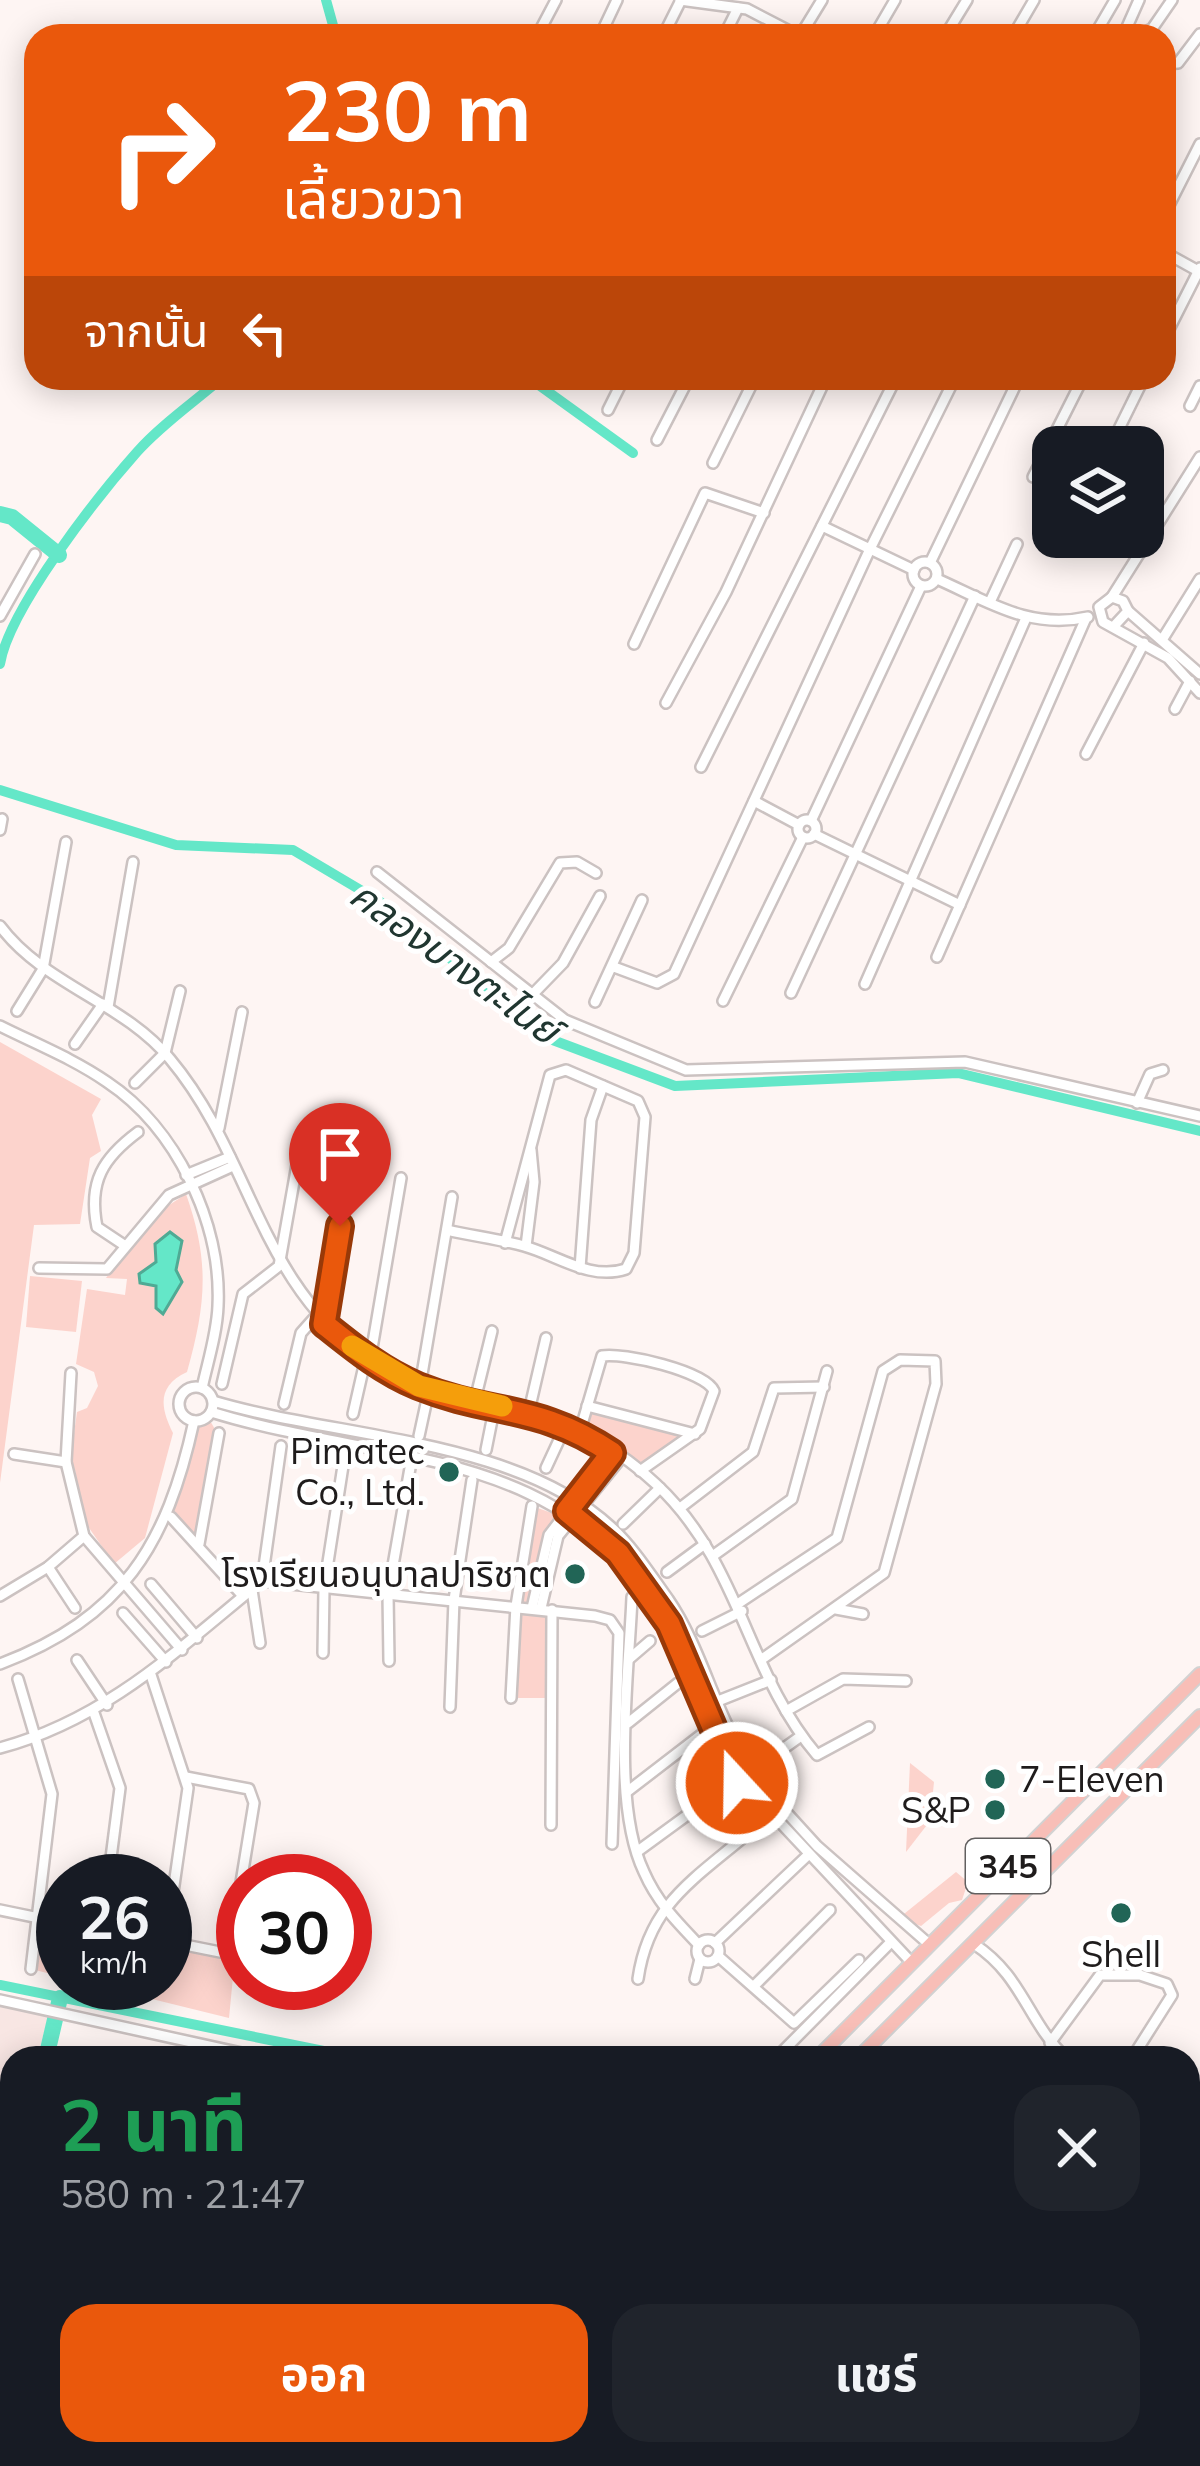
<!DOCTYPE html>
<html lang="th">
<meta charset="utf-8">
<style>
body{margin:0;font-family:Mulish,"Noto Sans Thai",sans-serif;background:#20242c;color:#f1f3f6;height:100vh;display:flex;flex-direction:column;font-size:45px;white-space:nowrap}
*{box-sizing:border-box;margin:0}
p{font-size:39px;color:#9ea1a6}
.icon{flex:none;width:66px;height:66px;fill:none;stroke:currentColor;stroke-width:2;stroke-linecap:round;stroke-linejoin:round}
.map{position:relative;flex:1;overflow:hidden}
.details{position:absolute;left:0px;top:2046px;width:1200px;height:420px;display:flex;flex-direction:column;background:#171b24;border-radius:36px 36px 0 0;box-shadow:0 6px 30px #0003}
.details>*{flex:none}
.banner{position:absolute;left:24px;top:24px;width:1152px;height:366px;border-radius:36px;box-shadow:0 6px 30px #0003;background:#ea580c;color:#fff;overflow:hidden}
.tools{position:absolute;left:1032px;top:426px;display:grid;gap:24px}
.tools a{display:grid;place-items:center;width:132px;height:132px;border-radius:24px;background:#171b24;box-shadow:0 6px 30px #0003;font-size:60px}
.speed{position:absolute;left:36px;top:1854px;display:flex;gap:24px;font-size:60px;font-weight:700;text-align:center}
.speed>*{display:grid;place-content:center;width:156px;height:156px;border-radius:50%;background:#171b24;box-shadow:0 6px 30px #0003;line-height:1}
.speed small{font-size:30px;font-weight:400}
.speed .limit{border:18px solid #d22;background:#fff;color:#111}
.pin{position:absolute;display:grid;place-items:center;width:102px;height:102px;color:#fff;margin:-123px -51px;border-radius:50% 50% 50% 0;rotate:-45deg;box-shadow:0 0 12px #0007}
.pin .icon{rotate:45deg}
.me{position:absolute;width:132px;margin:-66px;rotate:339deg;stroke-linejoin:round;filter:drop-shadow(0 0 9px #0008)}
.turn{display:flex;align-items:center;gap:42px;height:252px;padding:0 60px;font-size:54px}
.turn .icon{width:156px;height:156px;stroke-width:2.5}
.turn b{display:block;font-size:84px;line-height:102px}
.then{display:flex;align-items:center;height:114px;padding:0 60px;background:#0003;gap:24px;font-size:45px}
.round{display:grid;place-items:center;flex:none;width:126px;height:126px;border-radius:36px;background:#20242c}
.summary{display:flex;align-items:center;justify-content:space-between;height:204px;padding:0 60px}
h1{font-size:72px;font-weight:700;line-height:90px;color:#1e9e55}
.primary-button{display:flex;gap:24px;margin-top:auto;padding:24px 60px}
.primary-button a{flex:1;height:138px;border-radius:36px;background:#ea580c;color:#fff;font-size:48px;font-weight:700;line-height:138px;text-align:center}
.primary-button a+a{background:#20242c;color:#f1f3f6}
.map>svg:first-child{display:block}
</style>
<div class="map">
<svg width="1200" height="2466" viewBox="0 0 1200 2466">
<rect width="100%" height="100%" fill="#fef5f3"/>
<g fill="#f8e6e3">
<polygon points="0,2001 50,2011 37,2058 12,2058 12,2152 0,2193"/>
<polygon points="565,2454 754,2454 753,2466 617,2466"/>
</g>
<g fill="#fcd3cc">
<polygon points="0,1042 101,1099 92,1115 101,1151 90,1158 80,1224 34,1225 0,1483"/>
<path d="M186,1194C210,1262 206,1304 187,1372C157,1386 160,1407 173,1433L145,1538L114,1564L85,1522L75,1470L69,1469L77,1412L87,1408L98,1386L94,1372L76,1364L87,1289L125,1295L127,1279L106,1278L151,1217Z"/>
<polygon points="30,1276 82,1281 76,1332 26,1327"/>
<polygon points="587,1406 695,1434 640,1471 580,1431"/>
<polygon points="209,1419 216,1431 197,1539 171,1517 195,1423"/>
<polygon points="532,1506 563,1517 533,1607 552,1610 551,1698 511,1698 516,1606"/>
<polygon points="910,1763 934,1782 930,1821 906,1852"/>
<polygon points="956,1872 968,1882 962,1900 949,1903 921,1926 899,1918"/>
<polygon points="38,1918 63,1923 63,1977 31,1969"/>
<polygon points="165,1941 220,1952 236,1946 229,2018 87,1983 165,1983"/>
</g>
<polygon fill="#64e7c8" stroke="#4faa94" stroke-width="3" points="170,1232 182,1241 176,1270 182,1282 163,1314 156,1308 156,1286 140,1283 139,1274 156,1262 155,1244"/>
<g fill="none" stroke-linecap="round" stroke-linejoin="round">
<g stroke="#64e7c8" stroke-width="10">
<polyline points="326,0 336,36"/>
<polyline points="529,378 633,453"/>
<path d="M0,664C9,609 97,497 137,452C161,425 194,402 222,378"/>
<polyline points="0,790 176,845 293,850 379,901 550,1039 675,1086 958,1073 1200,1131"/>
<polyline points="0,1985 358,2058"/>
<polyline points="1188,2244 1200,2247"/>
</g>
<g stroke="#64e7c8" stroke-width="16">
<polyline points="0,514 12,517 59,555"/>
<polyline points="46,2058 60,1998"/>
<polyline points="0,2213 12,2182"/>
</g>
<defs>
<g id="minor">
<polyline points="680,0 747,9 799,36"/>
<polyline points="537,36 556,0"/>
<polyline points="600,36 617,0"/>
<polyline points="663,36 681,0"/>
<polyline points="724,36 738,8"/>
<polyline points="800,36 822,0"/>
<polyline points="874,36 895,0"/>
<polyline points="945,36 967,0"/>
<polyline points="1013,36 1034,0"/>
<polyline points="1094,36 1115,0"/>
<polyline points="1123,36 1139,0"/>
<polyline points="1136,36 1152,29 1172,0"/>
<polyline points="1164,64 1178,63 1200,34"/>
<polyline points="1164,215 1200,144"/>
<polyline points="1164,252 1200,272"/>
<polyline points="1164,339 1200,268"/>
<polyline points="1190,406 1200,386"/>
<polyline points="608,410 624,378"/>
<polyline points="657,440 689,378"/>
<polyline points="1110,447 1144,378"/>
<polyline points="713,463 755,378"/>
<polyline points="1033,477 1083,378"/>
<polyline points="822,526 914,570"/>
<circle cx="925" cy="574" r="12"/>
<polyline points="930,563 1019,378"/>
<path d="M937,579C989,602 1030,630 1088,617"/>
<polyline points="1112,597 1200,457"/>
<polyline points="990,602 1017,544"/>
<polyline points="1128,611 1200,674"/>
<polyline points="0,616 35,554"/>
<polyline points="1114,626 1128,611 1123,601 1112,597 1099,607 1103,622 1168,658 1200,693"/>
<polyline points="1162,640 1200,579"/>
<polyline points="634,644 705,493 764,513"/>
<polyline points="666,703 726,592 826,378"/>
<polyline points="1175,709 1190,681"/>
<polyline points="1086,754 1144,643"/>
<polyline points="701,767 896,378"/>
<polyline points="754,801 799,825"/>
<circle cx="807" cy="829" r="9"/>
<polyline points="811,821 921,586"/>
<polyline points="0,830 2,819"/>
<polyline points="814,834 960,905"/>
<polyline points="377,872 565,1020 686,1070 965,1062 1200,1116"/>
<path d="M0,926C44,985 123,1002 170,1059C252,1157 257,1280 368,1359C417,1394 474,1397 530,1412C575,1424 622,1452 656,1484C741,1563 746,1672 817,1755L869,1727"/>
<polyline points="937,957 1086,618"/>
<polyline points="491,962 509,948 560,863 577,862 596,873"/>
<polyline points="614,967 657,983 674,974 870,549 955,378"/>
<polyline points="865,984 1026,618"/>
<polyline points="791,993 975,596"/>
<polyline points="531,996 563,963 600,896"/>
<polyline points="723,1001 803,837"/>
<polyline points="595,1002 642,900"/>
<polyline points="108,1007 133,862"/>
<polyline points="17,1011 43,969 66,842"/>
<path d="M0,1026C36,1044 74,1059 107,1082C176,1128 222,1223 218,1306C217,1333 208,1361 202,1388"/>
<polyline points="75,1044 103,1004"/>
<polyline points="135,1083 165,1053 180,991"/>
<polyline points="1137,1103 1150,1074 1163,1070"/>
<polyline points="219,1128 242,1012"/>
<polyline points="186,1175 230,1157"/>
<path d="M447,1230C472,1236 499,1239 524,1246C557,1255 590,1281 626,1269L634,1253L645,1117L638,1101L566,1070L550,1075L505,1243"/>
<path d="M124,1245L97,1227C88,1182 103,1158 138,1132"/>
<polyline points="526,1246 534,1182 531,1150"/>
<polyline points="39,1268 107,1269 169,1195 233,1166"/>
<polyline points="580,1268 591,1120 603,1086"/>
<polyline points="324,1324 352,1145"/>
<polyline points="370,1360 401,1178"/>
<polyline points="71,1373 66,1462 84,1536 182,1650"/>
<polyline points="222,1384 243,1294 279,1266 301,1142"/>
<polyline points="420,1386 452,1197"/>
<circle cx="196" cy="1404" r="17"/>
<polyline points="475,1400 492,1331"/>
<path d="M213,1401C337,1438 515,1438 611,1527C633,1547 650,1574 668,1599C703,1650 714,1713 749,1763"/>
<polyline points="284,1404 301,1333 317,1315"/>
<polyline points="587,1406 695,1434"/>
<polyline points="529,1411 546,1338"/>
<path d="M211,1412C390,1467 563,1442 670,1625C696,1670 712,1721 735,1767"/>
<polyline points="353,1414 366,1357"/>
<path d="M580,1431L602,1356C623,1352 705,1371 714,1391L700,1429L640,1471"/>
<polyline points="419,1436 429,1390"/>
<polyline points="486,1450 495,1405"/>
<polyline points="14,1454 66,1462"/>
<polyline points="546,1468 566,1425"/>
<polyline points="680,1508 753,1452 774,1388 824,1387"/>
<polyline points="171,1517 243,1596"/>
<polyline points="623,1524 660,1488"/>
<polyline points="199,1544 219,1433"/>
<polyline points="714,1555 792,1499 827,1371"/>
<polyline points="48,1567 75,1608"/>
<polyline points="667,1572 705,1544"/>
<polyline points="262,1581 281,1446"/>
<polyline points="151,1584 197,1638"/>
<polyline points="252,1590 260,1643"/>
<polyline points="0,1596 48,1567 84,1536"/>
<path d="M632,1597C629,1674 611,1803 644,1872C657,1902 677,1922 699,1945"/>
<polyline points="739,1603 837,1538 883,1371 900,1360 935,1361 936,1384 884,1573 762,1659"/>
<polyline points="532,1608 549,1535 612,1453"/>
<polyline points="541,1608 558,1536 621,1458"/>
<polyline points="836,1609 863,1614"/>
<polyline points="123,1613 166,1662"/>
<polyline points="702,1631 742,1611"/>
<polyline points="323,1653 324,1588 345,1453"/>
<polyline points="629,1659 650,1641"/>
<polyline points="77,1660 107,1705"/>
<polyline points="389,1661 388,1594 410,1468"/>
<path d="M0,1664C122,1618 167,1545 194,1421"/>
<polyline points="151,1675 188,1788 166,1941"/>
<polyline points="18,1679 52,1794 31,1969"/>
<polyline points="511,1698 516,1606 532,1506"/>
<polyline points="718,1701 771,1680"/>
<polyline points="450,1707 454,1600 472,1480"/>
<polyline points="786,1711 843,1679 906,1681"/>
<polyline points="94,1713 120,1788 108,1881"/>
<polyline points="628,1723 678,1683"/>
<path d="M0,1748C107,1719 178,1649 262,1581L595,1616L610,1620L619,1633L612,1844"/>
<circle cx="745" cy="1774" r="11"/>
<polyline points="759,1766 801,1736"/>
<polyline points="755,1778 817,1846 930,1945"/>
<polyline points="745,1785 912,1963"/>
<polyline points="628,1791 702,1734"/>
<polyline points="551,1825 552,1610"/>
<polyline points="638,1851 727,1786"/>
<polyline points="0,1910 63,1923"/>
<circle cx="708" cy="1951" r="11"/>
<polyline points="165,1941 220,1952 231,1944 254,1803 249,1789 186,1777"/>
<polyline points="715,1943 807,1856"/>
<path d="M974,1944C1023,1976 1027,2021 1066,2058"/>
<polyline points="718,1956 794,2023 859,1960"/>
<path d="M638,1979C649,1902 697,1878 752,1830"/>
<polyline points="695,1979 700,1959"/>
<polyline points="754,1986 830,1910"/>
<polyline points="0,2000 264,2058"/>
<polyline points="1050,2043 1100,1975 1140,1975 1167,1984 1172,1995 1132,2058"/>
<polyline points="776,2058 891,1942"/>
<polyline points="1188,2261 1200,2264"/>
<polyline points="481,2454 492,2466"/>
<polyline points="962,2454 965,2466"/>
<polyline points="1019,2454 1021,2466"/>
<polyline points="1075,2454 1077,2466"/>
<polyline points="1130,2454 1132,2466"/>
<polyline points="1185,2454 1188,2466"/>
</g>
<g id="major">
<polyline points="817,2058 1200,1674"/>
<polyline points="858,2058 1200,1716"/>
<polyline points="411,2466 423,2454"/>
<polyline points="455,2466 467,2454"/>
</g>
</defs>
<use href="#minor" stroke="#cbc2c1" stroke-width="14"/>
<use href="#major" stroke="#d2d2d2" stroke-width="16"/>
<use href="#minor" stroke="#fff" stroke-width="9"/>
<use href="#major" stroke="#f8beb7" stroke-width="12"/>
</g>
<g fill="none" stroke-linecap="round" stroke-linejoin="round">
<defs>
<path id="route" d="M340,1226L324,1324C354,1348 382,1371 418,1386C490,1415 540,1404 612,1453L567,1511L618,1553L669,1624L737,1783"/>
</defs>
<use href="#route" stroke="#983908" stroke-width="30"/>
<use href="#route" stroke="#ea580c" stroke-width="21"/>
<polyline stroke="#f59e0b" stroke-width="21" points="352,1346 419,1386 502,1406"/>
</g>
<g fill="#216556" stroke="#fff" stroke-width="4.5">
<circle cx="449" cy="1472" r="12"/>
<circle cx="575" cy="1574" r="12"/>
<circle cx="995" cy="1779" r="12"/>
<circle cx="995" cy="1810" r="12"/>
<circle cx="1121" cy="1913" r="12"/>
</g>
<g text-anchor="middle" stroke-width="10" stroke-linejoin="round" paint-order="stroke">
<rect fill="#fff" stroke="#626060" stroke-width="3" x="966" y="1839" width="84" height="54" rx="9"/>
<g font-size="33" font-weight="bold" fill="#1f1c1c">
<text x="1008" y="1878">345</text>
</g>
<g font-size="36" fill="#1f1c1c" stroke="#fff" text-anchor="end">
<text x="425" y="1464">Pimatec<tspan x="425" dy="41">Co., Ltd.</tspan></text>
<text x="551" y="1587">โรงเรียนอนุบาลปาริชาต</text>
<text x="1019" y="1792" text-anchor="start">7-Eleven</text>
<text x="971" y="1823">S&amp;P</text>
<text x="1121" y="1967" text-anchor="middle">Shell</text>
</g>
<g font-size="39" font-style="italic" fill="#203630" stroke="#fff">
<text transform="translate(455 962) rotate(36)" y="14">คลองบางตะไนย์</text>
</g>
</g>
</svg>
<div class="tools">
<a><svg class="icon" aria-label="layers" viewBox="0 0 24 24"><path d="M12 4l9 5-9 5-9-5zM3 14l9 5 9-5"/></svg></a>
</div>
<div class="speed"><div>26<small>km/h</small></div><div class="limit">30</div></div>
<div class="pin" style="left:340px;top:1226px;background:#d93025"><svg class="icon" aria-label="arrive" viewBox="0 0 24 24"><path d="M6 21V4h12l-3 4 3 4H6"/></svg></div>
<svg class="me" style="left:737px;top:1783px" viewBox="-20 -20 40 40"><circle r="17" fill="#ea580c" stroke="#fff" stroke-width="3"/><path d="M0-11L8 9 0 5-8 9z" fill="#fff"/></svg>
<div class="banner">
<div class="turn"><svg class="icon" aria-label="right" viewBox="0 0 24 24"><path d="M7 20v-9h11M14 6l5 5-5 5"/></svg><div><b>230 m</b>เลี้ยวขวา</div></div>
<div class="then">จากนั้น<svg class="icon" aria-label="left" viewBox="0 0 24 24"><path d="M17 20v-9H6M10 6l-5 5 5 5"/></svg></div>
</div>
<section class="details">
<div class="summary"><div><h1>2 นาที</h1><p>580 m · 21:47</p></div><a class="round"><svg class="icon" aria-label="close" viewBox="0 0 24 24"><path d="M6 6l12 12M18 6L6 18"/></svg></a></div>
<div class="primary-button"><a>ออก</a><a>แชร์</a></div>
</section>
</div>
